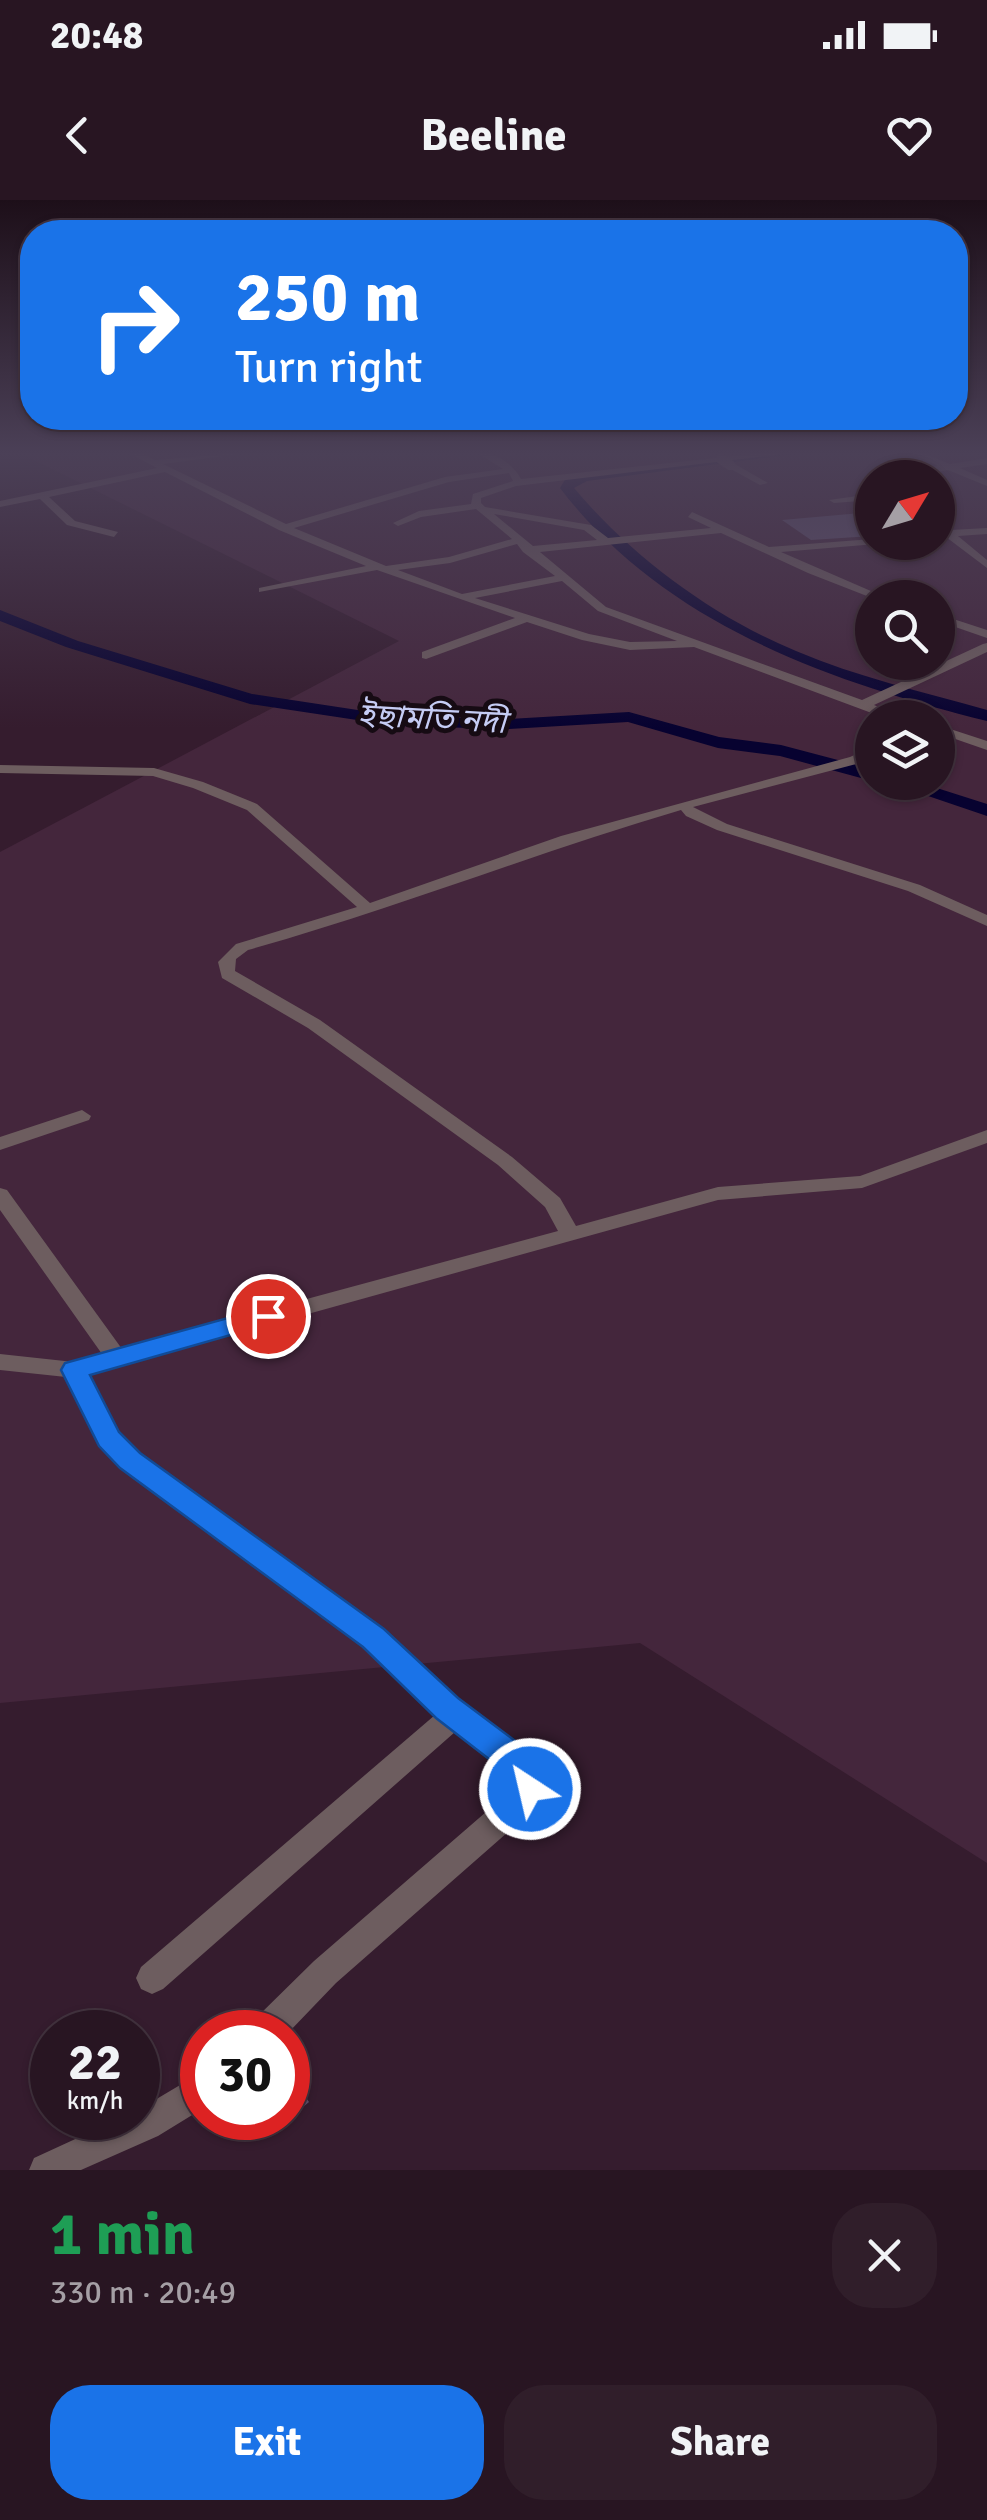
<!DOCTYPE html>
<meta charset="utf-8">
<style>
body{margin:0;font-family:Signika,"Noto Sans Bengali",sans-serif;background:#301e2a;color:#f1f3f6;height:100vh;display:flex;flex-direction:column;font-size:38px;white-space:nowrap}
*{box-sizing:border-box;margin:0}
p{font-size:32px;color:#a59fa5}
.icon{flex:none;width:55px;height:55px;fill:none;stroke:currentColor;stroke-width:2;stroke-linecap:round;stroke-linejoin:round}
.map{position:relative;height:1970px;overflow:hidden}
.details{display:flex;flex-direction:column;background:#281522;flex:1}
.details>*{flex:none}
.hud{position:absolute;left:20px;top:20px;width:948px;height:210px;border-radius:40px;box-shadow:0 2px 8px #0004,0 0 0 2px #443440;background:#1a73e8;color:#fff;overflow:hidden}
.needle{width:65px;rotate:52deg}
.controls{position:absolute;left:855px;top:260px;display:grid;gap:20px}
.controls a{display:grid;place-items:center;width:100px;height:100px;border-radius:50%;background:#281522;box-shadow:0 2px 8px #0004,0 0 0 2px #443440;font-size:50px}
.speed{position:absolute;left:30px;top:1810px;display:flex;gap:20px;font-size:50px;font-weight:700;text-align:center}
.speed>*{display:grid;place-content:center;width:130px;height:130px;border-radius:50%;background:#281522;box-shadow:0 2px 8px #0004,0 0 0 2px #443440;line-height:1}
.speed small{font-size:25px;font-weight:400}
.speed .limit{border:15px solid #d22;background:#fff;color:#111}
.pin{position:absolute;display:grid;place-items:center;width:85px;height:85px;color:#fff;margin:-42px;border:5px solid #fff;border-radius:50%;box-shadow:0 2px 10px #0007}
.me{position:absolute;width:110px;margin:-55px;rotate:325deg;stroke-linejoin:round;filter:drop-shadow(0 0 8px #0008)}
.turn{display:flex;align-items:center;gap:35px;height:210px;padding:0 50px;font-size:45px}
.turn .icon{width:130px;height:130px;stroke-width:2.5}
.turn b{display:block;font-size:70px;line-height:85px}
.round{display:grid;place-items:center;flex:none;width:105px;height:105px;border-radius:40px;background:#301e2a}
.overview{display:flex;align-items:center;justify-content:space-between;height:170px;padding:0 50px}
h1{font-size:60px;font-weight:800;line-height:75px;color:#1e9e55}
.button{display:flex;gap:20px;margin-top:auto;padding:20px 50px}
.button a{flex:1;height:115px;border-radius:40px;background:#1a73e8;color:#fff;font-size:40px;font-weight:800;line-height:115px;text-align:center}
.button a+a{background:#301e2a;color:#f1f3f6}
.status{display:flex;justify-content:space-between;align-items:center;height:70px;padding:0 50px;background:#281522;direction:ltr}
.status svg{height:28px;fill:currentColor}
header{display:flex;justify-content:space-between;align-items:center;height:130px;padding:0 50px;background:#281522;font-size:45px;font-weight:800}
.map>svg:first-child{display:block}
</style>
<div class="status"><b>20:48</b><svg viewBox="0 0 49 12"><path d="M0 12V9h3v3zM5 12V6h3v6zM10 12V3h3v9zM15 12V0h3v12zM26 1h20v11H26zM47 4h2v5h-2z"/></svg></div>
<header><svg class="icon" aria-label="back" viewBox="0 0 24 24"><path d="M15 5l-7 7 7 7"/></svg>Beeline<svg class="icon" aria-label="heart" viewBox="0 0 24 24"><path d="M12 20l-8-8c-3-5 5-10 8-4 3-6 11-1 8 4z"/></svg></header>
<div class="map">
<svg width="987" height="1970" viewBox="0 0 987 1970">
<rect width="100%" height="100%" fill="#351c2e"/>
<path fill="#44263c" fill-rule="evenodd" d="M18,252H987V1663L640,1443L0,1503V652L399,441ZM872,278H938V342H872ZM872,398H938V462H872ZM872,518H938V582H872Z"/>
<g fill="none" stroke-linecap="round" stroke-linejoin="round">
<g fill="#070230" fill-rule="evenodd">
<path d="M770,252H811L587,281L574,288C631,356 713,417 796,451C857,477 923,492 987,510V521C828,481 664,424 560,288L566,278L586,273Z"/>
<polygon points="0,410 78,441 252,494 397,516 509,519 629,512 719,537 781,545 872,569 872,581 780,556 718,548 628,522 509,529 397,526 250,504 66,447 0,421"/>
<polygon points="887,582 918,582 987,604 987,616"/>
</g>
</g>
<g fill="#5f516d">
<polygon points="872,312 872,336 811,340 782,320"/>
<polygon points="288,1872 309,1902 267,1937 253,1918 288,1918"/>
</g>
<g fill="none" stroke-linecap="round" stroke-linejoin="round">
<g fill="#6d5d5f" fill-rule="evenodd">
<path d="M127,252H139L155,260L254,252L163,264L286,324L445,277L503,269L476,252C494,252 513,263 521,279L770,252H800L516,286L481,298V303L485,307L591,325L608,338L711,328L688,317L692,312L769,347L872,339L876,344L781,352L887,398H872L808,373L721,333L540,352L606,407L862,500L983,444L987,443V452L874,505L904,518H885L694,447L630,450L582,440L527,422L426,459L422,458V452L515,418L377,370L259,392V388L366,366L279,330L165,272L49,297L75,321L118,332L114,337L67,325L40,299L0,307V301L157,268ZM509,273L513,281L473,294L471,304L419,311L393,323L398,326L421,317L476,309L512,339L449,357L386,366L294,328L449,282ZM494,314L584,330L597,340L533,346ZM517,344L523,352L555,376L462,394L398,370L450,363ZM562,381L598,411L677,441L630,442L589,434L475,398Z"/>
<polygon points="908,252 920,252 950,264 987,258 987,264 960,268 987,280 987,286 948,270 904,278 880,278 938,266"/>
<polygon points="727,263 733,263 768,283 760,285 727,267"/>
<polygon points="872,294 872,300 834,303 829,300"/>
<polygon points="938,322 951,330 987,328 987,334 958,336 987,360 987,368 946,337 940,336"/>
<polygon points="938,414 987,430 987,438 938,421"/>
<polygon points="938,525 987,541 987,550 938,533"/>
<path d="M872,547V556L860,563L693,607L727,624L920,685L987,715V726L908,691L717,630L686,616L681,610C535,653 394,709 248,750L236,759L235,771L320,820L512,957L560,998L576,1026L718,987L860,976L987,930V943L862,988L718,1000L88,1175L118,1233L139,1253L383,1430L457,1499L540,1567C548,1584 543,1595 533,1610L336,1783L288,1833L250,1832L254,1820L314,1761L516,1586V1582L455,1532L163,1789L152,1794L141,1789L136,1778L141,1767L435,1515L365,1446L121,1267L101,1245L66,1177L0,1170V1154L74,1162L102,1154L0,1010V988L7,990L122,1149L558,1031L545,1007L498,965L308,828L222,778L218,762L236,744L357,707L247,610L193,588L153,576L0,573V565L154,568L203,582L257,604L370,703L561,636L850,557Z"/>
<polygon points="82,910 91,916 89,920 0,950 0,937"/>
<polygon points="202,1872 202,1909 158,1936 81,1970 29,1970 34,1958 121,1918 138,1918 138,1910"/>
</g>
<polyline stroke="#6d5d5f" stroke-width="10" points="721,259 730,265"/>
</g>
<linearGradient id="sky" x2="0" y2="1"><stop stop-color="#1d0f19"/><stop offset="0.48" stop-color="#4b4057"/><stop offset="1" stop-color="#4b4057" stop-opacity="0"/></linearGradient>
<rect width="987" height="528" fill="url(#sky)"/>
<polygon fill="#1a73e8" stroke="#114b97" stroke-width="2.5" points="268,1107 280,1116 276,1122 90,1175 119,1232 140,1253 384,1429 458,1498 530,1552 546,1576 541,1600 530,1604 518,1600 507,1573 436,1518 363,1447 120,1268 99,1246 61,1170 65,1163"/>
<g text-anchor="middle" stroke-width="10" stroke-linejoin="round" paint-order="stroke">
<g font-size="32" font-style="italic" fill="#c5ccf4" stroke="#160b13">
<text transform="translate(432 518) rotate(3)" y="11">ইছামতি নদী</text>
</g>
</g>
</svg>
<div class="controls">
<a><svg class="needle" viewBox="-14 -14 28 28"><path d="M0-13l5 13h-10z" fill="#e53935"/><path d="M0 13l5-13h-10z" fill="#a59fa5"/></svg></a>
<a><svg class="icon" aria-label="search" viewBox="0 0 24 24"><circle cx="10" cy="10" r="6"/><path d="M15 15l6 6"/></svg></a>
<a><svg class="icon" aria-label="layers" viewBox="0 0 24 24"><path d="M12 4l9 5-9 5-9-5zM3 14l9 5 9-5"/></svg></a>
</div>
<div class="speed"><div>22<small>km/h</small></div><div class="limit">30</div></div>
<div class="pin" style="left:268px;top:1116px;background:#d93025"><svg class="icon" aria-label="arrive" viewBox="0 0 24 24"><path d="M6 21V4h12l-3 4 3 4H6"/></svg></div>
<svg class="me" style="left:530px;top:1589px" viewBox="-20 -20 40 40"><circle r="17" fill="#1a73e8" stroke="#fff" stroke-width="3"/><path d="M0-11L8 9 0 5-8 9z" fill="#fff"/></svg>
<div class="hud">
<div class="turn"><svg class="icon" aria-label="right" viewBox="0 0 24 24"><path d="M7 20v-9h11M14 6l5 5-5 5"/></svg><div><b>250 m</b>Turn right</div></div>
</div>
</div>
<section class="details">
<div class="overview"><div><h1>1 min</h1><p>330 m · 20:49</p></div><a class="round"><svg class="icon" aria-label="close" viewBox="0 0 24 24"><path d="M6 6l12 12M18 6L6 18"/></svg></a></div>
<div class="button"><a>Exit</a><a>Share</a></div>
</section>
